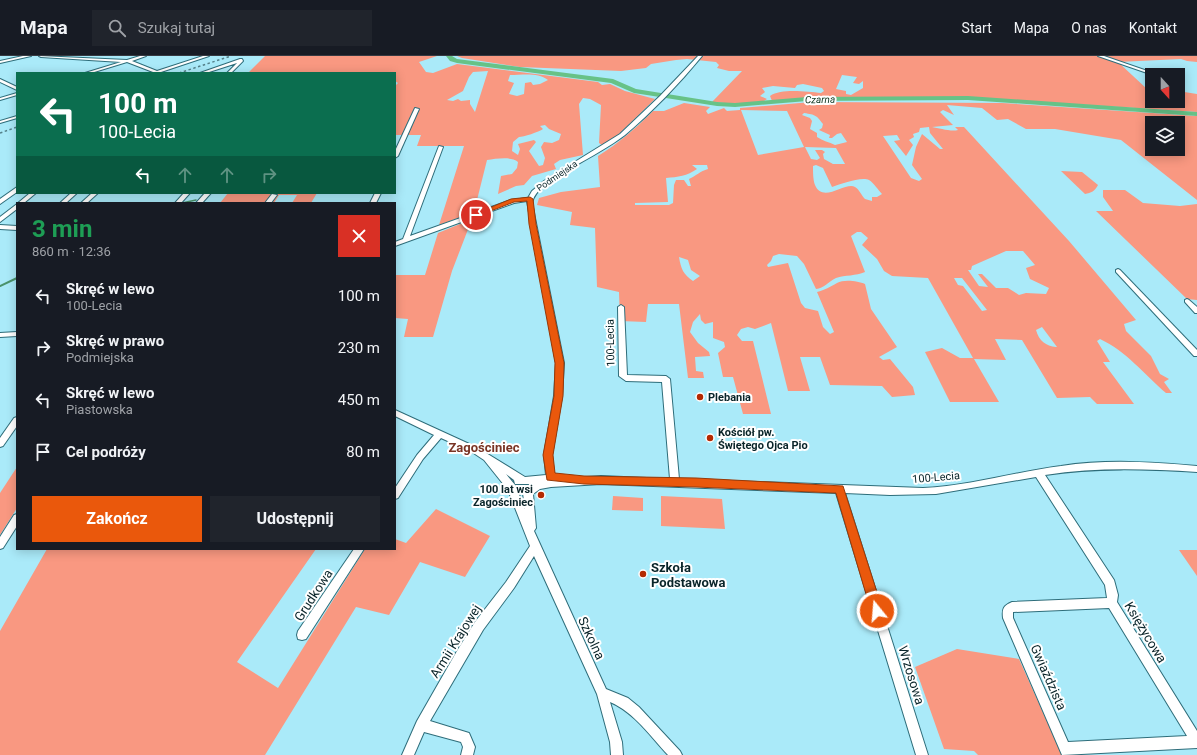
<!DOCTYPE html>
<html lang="pl">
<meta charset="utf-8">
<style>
body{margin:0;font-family:Roboto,sans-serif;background:#20242c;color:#f1f3f6;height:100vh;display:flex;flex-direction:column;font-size:15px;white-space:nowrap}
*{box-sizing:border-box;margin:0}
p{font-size:13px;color:#9ea1a6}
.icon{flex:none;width:22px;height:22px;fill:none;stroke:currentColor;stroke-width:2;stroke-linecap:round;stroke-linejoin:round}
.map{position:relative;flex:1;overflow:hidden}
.drawer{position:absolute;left:16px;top:146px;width:380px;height:348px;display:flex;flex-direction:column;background:#171b24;border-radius:0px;box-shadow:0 2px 10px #0003}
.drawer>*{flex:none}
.hud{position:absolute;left:16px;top:16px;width:380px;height:122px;border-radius:0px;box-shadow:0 2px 10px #0003;background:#0b6e4f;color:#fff;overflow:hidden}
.needle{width:26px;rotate:159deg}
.tools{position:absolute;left:1145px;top:12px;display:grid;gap:8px}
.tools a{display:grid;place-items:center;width:40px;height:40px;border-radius:0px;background:#171b24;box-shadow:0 2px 10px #0003;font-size:20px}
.pin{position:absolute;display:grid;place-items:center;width:34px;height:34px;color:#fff;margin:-17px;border:2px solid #fff;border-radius:50%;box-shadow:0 1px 4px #0007}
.me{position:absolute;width:44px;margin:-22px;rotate:343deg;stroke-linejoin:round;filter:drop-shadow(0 0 3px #0008)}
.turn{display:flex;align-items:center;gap:14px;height:84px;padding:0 16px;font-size:18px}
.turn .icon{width:52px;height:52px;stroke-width:2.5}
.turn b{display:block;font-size:28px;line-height:34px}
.lanes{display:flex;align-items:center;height:38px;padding:0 16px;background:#0003;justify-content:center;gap:20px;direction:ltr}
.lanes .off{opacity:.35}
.round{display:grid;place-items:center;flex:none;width:42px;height:42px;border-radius:0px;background:#20242c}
.overview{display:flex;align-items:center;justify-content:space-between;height:68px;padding:0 16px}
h1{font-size:24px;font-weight:700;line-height:30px;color:#1e9e55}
.primary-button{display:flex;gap:8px;margin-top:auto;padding:8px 16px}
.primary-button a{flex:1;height:46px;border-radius:0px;background:#ea580c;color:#fff;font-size:16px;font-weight:700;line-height:46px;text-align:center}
.primary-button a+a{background:#20242c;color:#f1f3f6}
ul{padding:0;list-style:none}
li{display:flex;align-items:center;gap:12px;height:52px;padding:0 16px}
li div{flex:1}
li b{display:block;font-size:15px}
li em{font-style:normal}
header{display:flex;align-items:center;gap:24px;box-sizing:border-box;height:56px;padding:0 20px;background:#171b24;border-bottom:1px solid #363941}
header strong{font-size:19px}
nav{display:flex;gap:22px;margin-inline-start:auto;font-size:14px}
.search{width:280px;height:36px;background:#20242c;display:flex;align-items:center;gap:10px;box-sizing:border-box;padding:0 14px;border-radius:0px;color:#9ea1a6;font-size:15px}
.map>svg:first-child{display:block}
</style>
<header>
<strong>Mapa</strong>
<div class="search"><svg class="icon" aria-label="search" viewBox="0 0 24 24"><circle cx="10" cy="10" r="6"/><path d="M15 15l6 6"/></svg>Szukaj tutaj</div>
<nav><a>Start</a><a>Mapa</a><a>O nas</a><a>Kontakt</a></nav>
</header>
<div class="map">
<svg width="1197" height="699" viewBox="0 0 1197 699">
<rect width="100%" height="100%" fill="#aaeaf9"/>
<g fill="#f99881" fill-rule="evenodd">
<path d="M265,0H437L419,6L426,16L433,17L457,8L598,26L602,29L610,28L625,35L655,43L619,78L603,90L599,87L601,49L590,43L583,42L579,48L583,99L560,104L554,108L556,113L532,120L524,129L516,130L498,138L501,120L512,118L517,112L518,106C511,100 496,103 487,104L474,156L439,169L464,90H417L421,79H395V30L398,27L395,25V17H248ZM488,15L475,56L470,48V44L461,45L458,43L453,45L447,44L463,35L469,21L473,16ZM510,19C522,19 538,16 548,24L540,28L533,29L531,26L525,27L524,38L517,40L509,38L514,27L508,25ZM545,69L549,73L561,78L559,84L552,87L544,86L541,91L545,102L543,109L539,110L529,95L536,86L534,84L518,88L520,93L518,99L512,95L513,86L519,81C523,81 539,76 543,73L540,70Z"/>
<path d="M457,0H1197V6L1187,5L1181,3L1118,6L1147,33H1151L1146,27L1152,28V45H1178V35L1197,38V56L967,41L809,42L772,45L770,40C782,32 807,36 821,37L824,35L822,32L803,28L797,29L795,32L773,30L762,32L765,36L760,40L767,43L764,45L737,48L712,46L742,15H729L717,12L719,9L716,6L687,3L676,4L651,8L646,12L621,15L520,11L462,2ZM842,19L857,21L853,27L859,28L863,25V32L851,39L846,38V35L836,33Z"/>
<path d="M812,46L1002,47L1197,60V144L1121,84L1055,73H1026L1008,63L997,64L982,52L947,49L954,59L943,54L940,56L953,69L932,71C939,72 951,76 958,74L955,71H964L1069,185L1136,264L1124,268L1126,275L1151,300L1160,318L1169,323L1164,326L1172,337H1166C1144,318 1126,295 1100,283L1097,285L1110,306H1103L1134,348H1097L1090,341L1057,342L1022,284L995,283L1006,304L974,303L999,346H950L925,296L942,292L960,302H973L928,222L892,220L884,215L877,203L862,189L868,182L861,176H857L851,180L865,216C856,220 845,219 836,222C828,226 824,232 816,233L804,208L797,200L779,198L773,200L771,205L767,209L768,211L788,207L801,247L805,252L818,255L823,271L830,278L834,276L817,236C825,234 830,231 837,227C844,223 858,225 865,228L871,253L897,291L879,301L883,304L890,303L913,331L915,339L892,341L882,330L830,329L820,301H800L810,335H788L771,267L755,273L748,271L741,273L737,279L742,285H753L771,358H743L733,321H723L718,297L725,291L724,286L713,282V266L705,268L701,264L700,258L693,266L690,276L698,287L709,296L710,300L695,301L696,315L703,316L704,322H688L679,248H648L646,266L620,265L619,236L597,231L595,172L570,169L572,156L537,149L539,142L561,136L600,131L598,100C619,87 636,72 653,55H664L684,47L710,51L706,55L708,58L724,52L727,55L740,54V52ZM741,54L787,55L804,91L758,99ZM804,57C816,59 816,59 823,68L822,72L819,74L830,79L829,82H832L837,78L841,77L847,86L835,89C829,86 823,85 817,81V77L810,73L812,65L810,62L802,59ZM1152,67H1178V93H1152ZM929,71L930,77L943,93H940L922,78L916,91L912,109L922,123L919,125L911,122L883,80L897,79L900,84L894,85L906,100L913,89L909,84L914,81L913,78L919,76L920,72ZM805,91L836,92L845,108H833L824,103L823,98L825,96L822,94H815L820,102L817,104L811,103ZM692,109H707L708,113C700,115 696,120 689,123L691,130H688L684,124H676L674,129L673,147L669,149H635V147L668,146L666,122C678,121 687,120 697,113ZM816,109L823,112L832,131C840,128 862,120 869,124C874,127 878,134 882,138L877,141H872V145L865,143C862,140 859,133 855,131C846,125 823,148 815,129C813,124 813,116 813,110ZM1006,195H1023L1035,209L1026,212L1030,223L1049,232L1046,238L1026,237L1019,239L1008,232H996L982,218H978L988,231L979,230L968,214H971L972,210ZM679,201L688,204L691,214L700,220L693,225C683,218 681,213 679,201ZM954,222H962L987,254L982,255L963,230L958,229ZM1042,271L1057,291H1056C1046,290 1039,285 1036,274Z"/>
<path d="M1061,115L1082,116L1098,129C1095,135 1091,137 1085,138Z"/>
<polygon points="1103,134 1125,134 1143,147 1180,150 1197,148 1197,244 1187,243 1096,155 1113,155 1103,141"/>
<polygon points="228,137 317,137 311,147 292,147 297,139 279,139 274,147 220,147"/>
<polygon points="472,163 452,215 433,281 404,281 408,263 395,262 395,219 425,219 438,177"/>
<polygon points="17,411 17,452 0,479 0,437"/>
<polygon points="613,440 643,442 643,455 612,454"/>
<polygon points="661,440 722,443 725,473 661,470"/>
<polygon points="436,453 490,480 465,521 420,506 389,559 356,551 265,699 0,699 0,575 47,493 316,493 237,606 278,632 365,493 395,493 395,483 406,487"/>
<polygon points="1179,494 1197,494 1197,520"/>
<polygon points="957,593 1019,603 1062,699 978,699 974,695 944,693 915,611"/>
</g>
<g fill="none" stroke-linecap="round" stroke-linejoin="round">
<polyline stroke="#4b936b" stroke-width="1.5" points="182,147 196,144"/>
<polyline stroke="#4b936b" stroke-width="2" points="0,230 17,222"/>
<polygon fill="#67c287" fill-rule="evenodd" points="446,0 452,0 457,3 613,23 636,33 717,46 735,47 807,41 968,40 1197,56 1197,60 968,44 807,45 735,51 717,50 634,37 611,27 457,7 450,5"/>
<defs>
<g id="minor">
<polygon points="23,0 31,0 0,7 0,5"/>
<polygon points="39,0 127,4 140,0 146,0 132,5 157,15 203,0 209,0 158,17 152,17 153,16 127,6 91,17 85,17 121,6 41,1"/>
<path d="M698,0H702C679,28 652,56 625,79C611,90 590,101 575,110C561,119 536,129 532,147L564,307L562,340L552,399L554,418L559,419L560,421L559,423L601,420L670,423L662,326L626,325L619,320L618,251L621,249L624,251L627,319L666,320L670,323L679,423L923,432C969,430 1015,416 1061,410C1106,403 1152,406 1197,410V416C1146,413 1096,411 1045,419L1114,524L1118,539L1117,546L1197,675V692L1062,699L1003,562C1002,553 1003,550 1012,546L1107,542L1105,529L1036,421L936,438L890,439L845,437L928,699H916L836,437L601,428L551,431L540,433L533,438L536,472L534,475L606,633L628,642L639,651L680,695L682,699H668C651,681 634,656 610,646L622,686L623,699H611L610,686L597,638L534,500L514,532L483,574L430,665L469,677L475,691L473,699H461L463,691L461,686L424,676L414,699H402L417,665L457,595L475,566L506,526L530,490L508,434L484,404L472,396L441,382L423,403L398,442L395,443V432L417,399L434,379L395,360V354L478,392L525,421L546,419L544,399L554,340L556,307L527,145L514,147L395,190V186L403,183L439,90L443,91L410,180L511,144L528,142L532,135L544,125L620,78L660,40ZM506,418L514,424L515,428H533L527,432L523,437L525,453L515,429ZM1109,552L1187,680L1068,686L1013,562V556Z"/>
<polygon points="1098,0 1104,0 1159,19 1153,19"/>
<polygon points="240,3 242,3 243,5 231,17 227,17 237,7 206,17 200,17"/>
<polygon points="0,23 17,31 17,34 0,26"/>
<polygon points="17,37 17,39 0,44 0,42"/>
<polygon points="415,52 419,53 398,100 395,102 395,95"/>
<polygon points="17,60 17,62 0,67 0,65"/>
<polygon points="17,131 17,136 0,148 0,143"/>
<polygon points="30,137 36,137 24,147 18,147"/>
<polygon points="71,137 77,137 66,147 60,147"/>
<polygon points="92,137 98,137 87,147 81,147"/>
<polygon points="184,137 190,137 181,147 175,147"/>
<polygon points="205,137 211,137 202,147 196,147"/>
<polygon points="375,137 381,137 376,147 370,147"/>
<polygon points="272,138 277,139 271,147 265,147"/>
<polygon points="17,148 17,153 0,166 0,161"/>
<polygon points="0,169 17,170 17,174 0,173"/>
<polygon points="1118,213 1120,214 1197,294 1197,300 1194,300 1116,216 1116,214"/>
<polygon points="1187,243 1189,244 1197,251 1197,257 1195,257 1185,246 1185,244"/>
<polygon points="17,276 17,280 0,281 0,277"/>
<polygon points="17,361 17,370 3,390 0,391 0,382 14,362"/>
<polygon points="17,458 17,470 3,492 0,493 0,481 14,459"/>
<polygon points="354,493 364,493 306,583 302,584 298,583 297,579 298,575"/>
</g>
</defs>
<use href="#minor" stroke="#2e6d7a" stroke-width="2"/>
<use href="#minor" fill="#fff" fill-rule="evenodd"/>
<g stroke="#548089" stroke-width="1.5" stroke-dasharray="2.5 2.5" stroke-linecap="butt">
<polyline points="179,17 231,0"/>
<polyline points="0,77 17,71"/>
</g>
</g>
<polygon fill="#ea580c" stroke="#983908" points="530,141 533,143 536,168 564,307 563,340 553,399 555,417 584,420 696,422 843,430 883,555 881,559 877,560 873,559 871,555 836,437 696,431 584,428 547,424 543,399 554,340 555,307 529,168 527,145 514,146 478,160 472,159 511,143"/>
<g fill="#b42902" stroke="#fff" stroke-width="1.5">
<circle cx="700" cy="341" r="4"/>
<circle cx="710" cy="382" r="4"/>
<circle cx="541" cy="439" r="4"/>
<circle cx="643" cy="518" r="4"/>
</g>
<g text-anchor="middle" stroke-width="4" stroke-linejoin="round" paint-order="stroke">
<g font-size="9" fill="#092429" stroke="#fff">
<text transform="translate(557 120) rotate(-34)" y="3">Podmiejska</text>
</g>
<g font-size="10" font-style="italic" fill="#0c341d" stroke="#fff">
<text transform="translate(820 43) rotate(-1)" y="4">Czarna</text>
</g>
<g font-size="11" fill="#092429" stroke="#fff">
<text transform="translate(610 287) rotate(-91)" y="4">100-Lecia</text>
<text transform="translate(936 421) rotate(-5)" y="4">100-Lecia</text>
</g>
<g font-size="11" font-weight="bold" fill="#092429" stroke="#fff" text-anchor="start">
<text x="708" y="345">Plebania</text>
<text x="718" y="380">Kościół pw.<tspan x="718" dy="13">Świętego Ojca Pio</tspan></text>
<text x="533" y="437" text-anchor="end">100 lat wsi<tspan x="533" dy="13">Zagościniec</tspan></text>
</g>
<g font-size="13" font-weight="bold" fill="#793425" stroke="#fff">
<text x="484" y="396">Zagościniec</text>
</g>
<g font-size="13" font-weight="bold" fill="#092429" stroke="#fff" text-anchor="start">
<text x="651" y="516">Szkoła<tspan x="651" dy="15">Podstawowa</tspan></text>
</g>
<g font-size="13" fill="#092429" stroke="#fff">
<text transform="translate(313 539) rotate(-57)" y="5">Grudkowa</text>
<text transform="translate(1146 576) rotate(59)" y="5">Księżycowa</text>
<text transform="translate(592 582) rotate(65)" y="5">Szkolna</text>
<text transform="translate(455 585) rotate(-58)" y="5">Armii Krajowej</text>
<text transform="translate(912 619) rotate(73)" y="5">Wrzosowa</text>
<text transform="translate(1049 621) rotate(66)" y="5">Gwiaździsta</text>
</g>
</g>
</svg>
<div class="tools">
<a><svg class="needle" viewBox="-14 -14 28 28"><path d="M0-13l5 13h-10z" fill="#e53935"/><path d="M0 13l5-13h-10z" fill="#9ea1a6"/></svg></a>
<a><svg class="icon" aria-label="layers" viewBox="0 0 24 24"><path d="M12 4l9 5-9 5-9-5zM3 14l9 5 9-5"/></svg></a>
</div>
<div class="pin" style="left:476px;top:159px;background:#d93025"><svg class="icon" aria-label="arrive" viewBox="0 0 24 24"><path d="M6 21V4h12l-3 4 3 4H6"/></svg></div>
<svg class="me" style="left:877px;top:555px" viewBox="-20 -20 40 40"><circle r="17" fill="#ea580c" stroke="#fff" stroke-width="3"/><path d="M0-11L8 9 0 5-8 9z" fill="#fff"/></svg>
<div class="hud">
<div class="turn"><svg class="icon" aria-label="left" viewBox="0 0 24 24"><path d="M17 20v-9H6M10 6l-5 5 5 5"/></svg><div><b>100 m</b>100-Lecia</div></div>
<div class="lanes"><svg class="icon" aria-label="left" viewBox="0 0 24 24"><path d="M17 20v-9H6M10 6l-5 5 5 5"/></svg><svg class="icon off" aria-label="ahead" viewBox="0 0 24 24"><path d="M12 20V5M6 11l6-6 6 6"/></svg><svg class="icon off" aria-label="ahead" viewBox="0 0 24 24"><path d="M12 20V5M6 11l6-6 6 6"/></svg><svg class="icon off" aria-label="right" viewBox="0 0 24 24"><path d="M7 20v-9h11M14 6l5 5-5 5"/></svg></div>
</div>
<section class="drawer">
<div class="overview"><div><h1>3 min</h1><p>860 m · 12:36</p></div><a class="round" style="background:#d93025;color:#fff"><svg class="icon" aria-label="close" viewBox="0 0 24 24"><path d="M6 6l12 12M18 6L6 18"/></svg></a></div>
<ul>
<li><svg class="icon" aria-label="left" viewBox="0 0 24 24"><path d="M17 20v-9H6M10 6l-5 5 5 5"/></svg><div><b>Skręć w lewo</b><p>100-Lecia</p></div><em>100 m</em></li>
<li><svg class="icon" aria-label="right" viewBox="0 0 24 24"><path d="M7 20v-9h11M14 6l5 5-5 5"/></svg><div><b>Skręć w prawo</b><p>Podmiejska</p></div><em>230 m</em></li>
<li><svg class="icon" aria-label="left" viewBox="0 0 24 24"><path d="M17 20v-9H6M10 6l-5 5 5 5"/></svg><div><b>Skręć w lewo</b><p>Piastowska</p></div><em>450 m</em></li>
<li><svg class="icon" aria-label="arrive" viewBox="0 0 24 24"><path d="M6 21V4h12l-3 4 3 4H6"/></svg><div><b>Cel podróży</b></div><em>80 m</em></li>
</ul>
<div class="primary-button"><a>Zakończ</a><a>Udostępnij</a></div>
</section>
</div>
